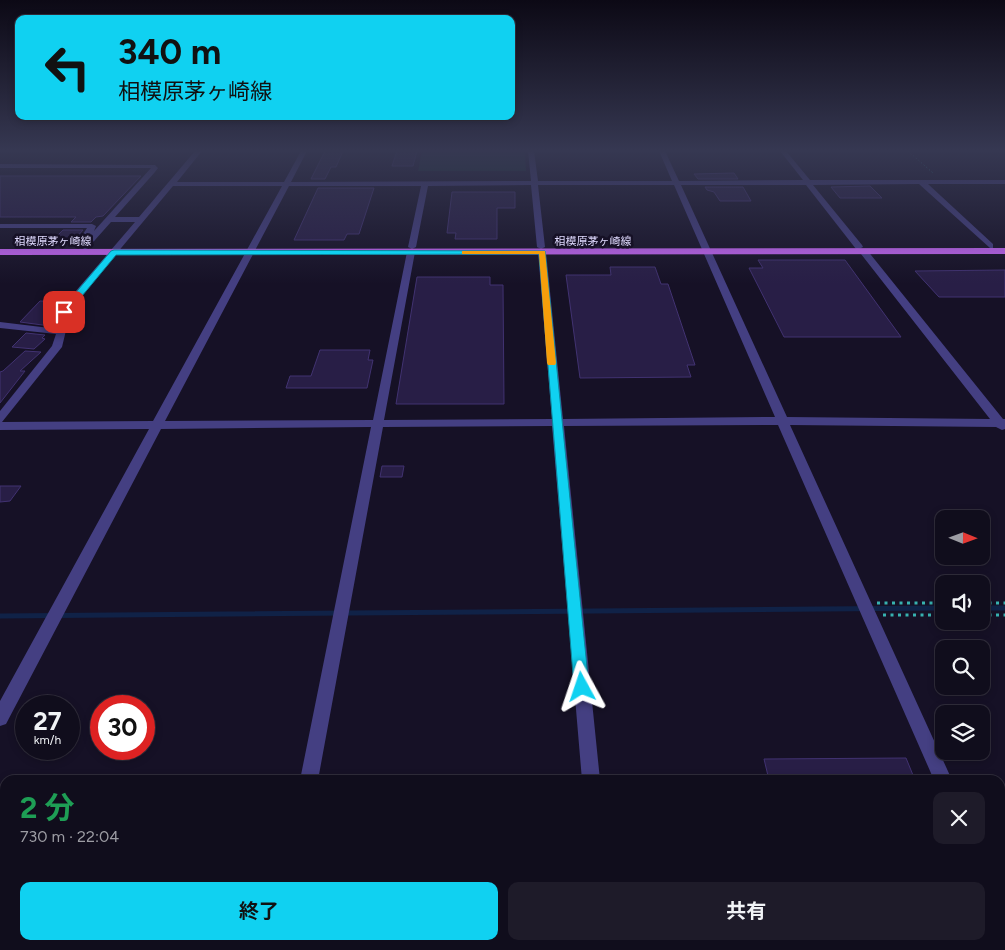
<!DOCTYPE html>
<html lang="ja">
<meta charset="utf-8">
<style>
body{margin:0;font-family:Figtree,"Noto Sans JP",sans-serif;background:#1e1b29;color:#f1f3f6;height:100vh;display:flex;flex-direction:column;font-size:19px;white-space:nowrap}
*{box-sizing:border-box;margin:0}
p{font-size:16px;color:#9c9ca3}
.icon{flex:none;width:28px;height:28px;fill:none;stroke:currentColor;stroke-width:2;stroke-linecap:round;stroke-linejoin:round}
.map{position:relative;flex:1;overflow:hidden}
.side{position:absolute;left:0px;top:775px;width:1005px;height:175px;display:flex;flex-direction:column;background:#100d1c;border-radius:15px 15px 0 0;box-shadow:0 2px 8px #0003,0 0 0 1px #302d3b}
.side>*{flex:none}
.banner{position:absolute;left:15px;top:15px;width:500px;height:105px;border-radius:10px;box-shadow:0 2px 8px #0003,0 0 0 1px #302d3b;background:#10d1f1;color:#111;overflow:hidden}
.needle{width:32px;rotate:91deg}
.controls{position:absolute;left:935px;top:510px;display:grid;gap:10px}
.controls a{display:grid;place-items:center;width:55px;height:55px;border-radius:10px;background:#100d1c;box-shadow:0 2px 8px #0003,0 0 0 1px #302d3b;font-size:25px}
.speed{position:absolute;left:15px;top:695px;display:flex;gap:10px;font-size:25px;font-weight:700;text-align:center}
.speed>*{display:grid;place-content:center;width:65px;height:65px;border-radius:50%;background:#100d1c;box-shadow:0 2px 8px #0003,0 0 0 1px #302d3b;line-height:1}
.speed small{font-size:12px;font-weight:400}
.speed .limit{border:8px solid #d22;background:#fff;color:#111}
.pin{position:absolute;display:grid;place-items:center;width:42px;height:42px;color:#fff;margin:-21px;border-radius:10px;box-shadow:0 2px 8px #0006}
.me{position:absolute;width:55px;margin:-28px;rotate:355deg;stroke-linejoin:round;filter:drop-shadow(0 0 4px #0008)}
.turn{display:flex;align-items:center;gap:18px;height:105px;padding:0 20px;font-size:22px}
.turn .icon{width:65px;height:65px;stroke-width:2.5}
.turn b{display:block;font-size:35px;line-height:42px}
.round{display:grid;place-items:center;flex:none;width:52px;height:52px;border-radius:10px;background:#1e1b29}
.overview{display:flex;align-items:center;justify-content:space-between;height:85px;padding:0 20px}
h1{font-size:30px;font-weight:700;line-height:38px;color:#1e9e55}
.button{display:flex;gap:10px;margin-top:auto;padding:10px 20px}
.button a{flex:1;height:58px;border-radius:10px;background:#10d1f1;color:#111;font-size:20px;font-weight:700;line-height:58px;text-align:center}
.button a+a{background:#1e1b29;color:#f1f3f6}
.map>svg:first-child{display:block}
</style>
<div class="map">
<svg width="1005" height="950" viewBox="0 0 1005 950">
<rect width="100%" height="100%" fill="#161126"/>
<polygon fill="#143030" points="422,151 525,151 526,171 418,171"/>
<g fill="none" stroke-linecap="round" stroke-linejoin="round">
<g stroke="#102247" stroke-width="5">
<polyline points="981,608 1005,608"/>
<polyline points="0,616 944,608"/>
</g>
</g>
<g fill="#281e46" stroke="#413271">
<polygon points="325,151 343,151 336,167 331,167 325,179 311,179"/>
<polygon points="397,151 417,151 413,166 392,166"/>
<polygon points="734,173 738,179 698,179 694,174"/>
<polygon points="0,176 141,176 103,216 96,217 91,222 71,222 76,217 0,217"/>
<polygon points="870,186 882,198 840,198 831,187"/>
<polygon points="705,187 743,187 751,201 720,201 714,192 707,190"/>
<polygon points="318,188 374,188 359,234 347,234 344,240 294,240"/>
<polygon points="452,192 515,192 515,208 497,208 497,239 455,239 456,233 447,233"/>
<polygon points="63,230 83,230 75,239 54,239"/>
<polygon points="758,260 845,260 901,337 784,337 749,268 763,268"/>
<polygon points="610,267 655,267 661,284 668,284 695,365 687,365 691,377 580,378 566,275 611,275"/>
<polygon points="1005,270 1005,297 939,297 915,271"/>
<polygon points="417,277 490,277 490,285 503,285 504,404 396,404"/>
<polygon points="40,301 65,302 50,326 20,322"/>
<polygon points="26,333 45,335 42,338 45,339 34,349 12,347"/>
<polygon points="320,350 370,350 368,360 373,360 367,388 286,388 290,376 311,376"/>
<polygon points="25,351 41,352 20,371 25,371 0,403 0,372 3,371"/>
<polygon points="382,466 404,466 402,477 380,477"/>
<polygon points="0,486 21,486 10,501 0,502"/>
<polygon points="906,758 915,780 769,780 764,759"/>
</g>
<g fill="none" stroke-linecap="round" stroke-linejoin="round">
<polyline stroke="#37b2b0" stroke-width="1" stroke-dasharray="1 2.5" stroke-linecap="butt" points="908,151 933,173"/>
<g stroke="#37b2b0" stroke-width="3" stroke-dasharray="3 4.5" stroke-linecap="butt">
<polyline points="877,603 944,603"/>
<polyline points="981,603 1005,603"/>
<polyline points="883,615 944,615"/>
<polyline points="981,615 1005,615"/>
</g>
<g fill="#443f82" fill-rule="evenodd">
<path d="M195,151H202L177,182H284L301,151H307L291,182L531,181L528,151H534L538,181H672L659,151H665L679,181L803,180L780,151H786L810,180H1005V184H928L993,244V248H990L919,184L813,185L862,245L863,247L859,249H856L806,185H681L787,417L990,419L861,254L860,252L864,249L867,250L1003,419H1005V429L1002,430L996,427L790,425L952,780H934L778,425L564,426L600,780H582L552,426L383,427L318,780H300L371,427L161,429L6,724L0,726V701L149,429L0,430V411L52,346L56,334L0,328V322L58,329L61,314L69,299L135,222H111L87,249H84L80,247L84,242L79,240L87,228H0V224H92L96,226L94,231L151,168H0V164L155,165L158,168L155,172L115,217H139ZM531,185L537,247L541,249L545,247L538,185H674L775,417L563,419L546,252L542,249L538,252L552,419L384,420L415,252L411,249L407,252L373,420L165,421L289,186H421L408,247L412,249L416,247L428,186ZM173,186H282L153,421L2,422L62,347L70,314L76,302Z"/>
<polygon points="1000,895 1005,897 1005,926 1000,924"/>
<polygon points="266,945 288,945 287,950 265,950"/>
<rect x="596" y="945" width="22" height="5"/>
</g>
<polygon fill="#c666f6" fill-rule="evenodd" points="1005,248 1005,254 0,255 0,249"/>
</g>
<linearGradient id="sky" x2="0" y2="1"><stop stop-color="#0c0915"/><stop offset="0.53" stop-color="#363852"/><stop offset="1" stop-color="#363852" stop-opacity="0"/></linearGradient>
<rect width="1005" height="284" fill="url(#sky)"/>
<polygon fill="#10d1f1" stroke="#0a889d" points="114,250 545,251 589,687 587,692 582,694 576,692 574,687 539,254 116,255 67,314 61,314 61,310 111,251"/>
<polygon fill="#f59e0b" points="462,251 545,251 556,363 555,365 548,365 547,363 539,254 462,254"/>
<g text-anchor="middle" stroke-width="5" stroke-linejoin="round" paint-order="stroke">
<g font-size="11" fill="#ded9fd" stroke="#161126">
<text x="53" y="245">相模原茅ヶ崎線</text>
<text x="593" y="245">相模原茅ヶ崎線</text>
</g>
</g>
</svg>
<div class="controls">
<a><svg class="needle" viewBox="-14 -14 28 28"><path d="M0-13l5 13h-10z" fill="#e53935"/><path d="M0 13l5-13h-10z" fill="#9c9ca3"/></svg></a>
<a><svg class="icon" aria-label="sound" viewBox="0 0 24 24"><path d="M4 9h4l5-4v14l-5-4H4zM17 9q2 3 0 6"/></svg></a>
<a><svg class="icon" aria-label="search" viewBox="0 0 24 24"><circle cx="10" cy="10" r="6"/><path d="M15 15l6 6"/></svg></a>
<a><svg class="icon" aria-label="layers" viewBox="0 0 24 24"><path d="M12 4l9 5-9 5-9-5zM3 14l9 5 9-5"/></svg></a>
</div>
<div class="speed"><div>27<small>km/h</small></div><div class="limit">30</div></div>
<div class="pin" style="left:64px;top:312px;background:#d93025"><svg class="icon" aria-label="arrive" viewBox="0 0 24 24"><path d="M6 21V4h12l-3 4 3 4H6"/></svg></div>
<svg class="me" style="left:582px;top:687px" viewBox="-20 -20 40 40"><path d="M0-17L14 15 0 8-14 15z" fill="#10d1f1" stroke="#fff" stroke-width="4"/></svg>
<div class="banner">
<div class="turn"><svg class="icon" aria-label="left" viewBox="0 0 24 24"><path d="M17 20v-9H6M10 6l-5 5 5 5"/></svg><div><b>340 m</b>相模原茅ヶ崎線</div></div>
</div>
<section class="side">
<div class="overview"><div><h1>2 分</h1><p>730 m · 22:04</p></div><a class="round"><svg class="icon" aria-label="close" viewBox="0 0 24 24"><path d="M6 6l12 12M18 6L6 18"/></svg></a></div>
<div class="button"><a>終了</a><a>共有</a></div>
</section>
</div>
